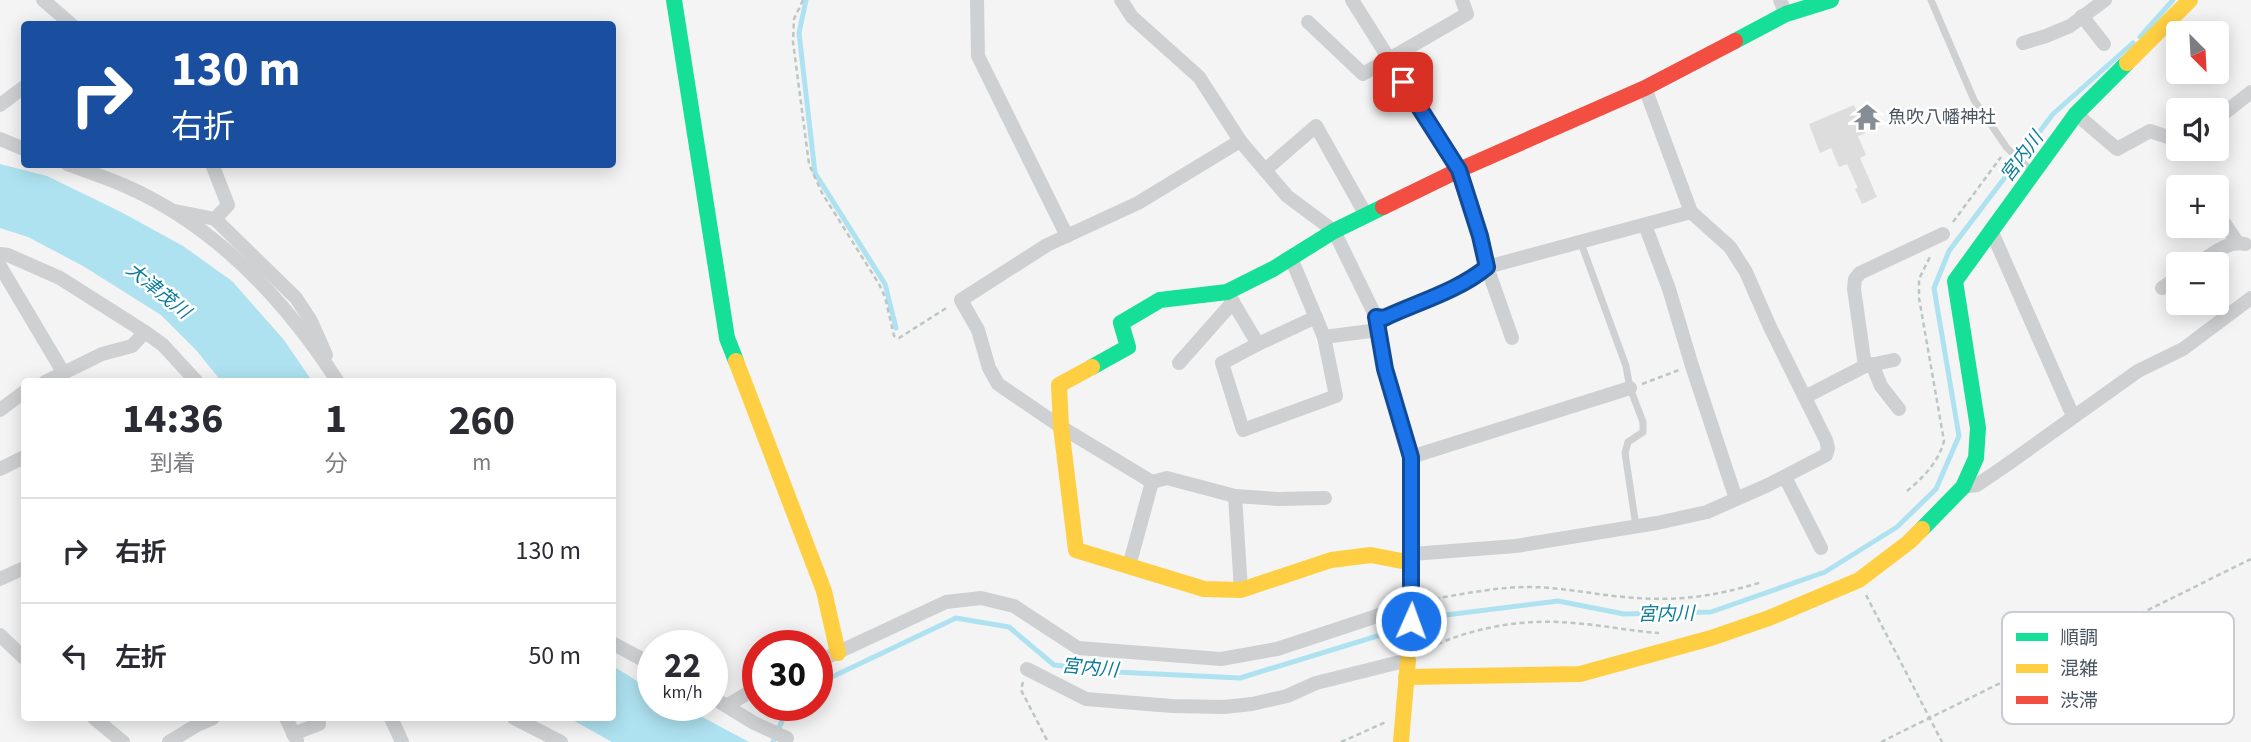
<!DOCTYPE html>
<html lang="ja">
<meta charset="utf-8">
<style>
body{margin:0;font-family:"Source Sans 3","Noto Sans JP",sans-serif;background:#f2f2f3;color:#2b2b33;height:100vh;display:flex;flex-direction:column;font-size:26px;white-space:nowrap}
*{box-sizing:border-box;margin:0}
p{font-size:23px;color:#7c7c81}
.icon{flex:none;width:38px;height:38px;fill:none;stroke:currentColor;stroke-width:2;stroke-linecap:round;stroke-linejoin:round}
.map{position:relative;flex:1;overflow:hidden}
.side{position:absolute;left:21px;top:378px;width:595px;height:343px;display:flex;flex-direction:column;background:#fff;border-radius:7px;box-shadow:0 4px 18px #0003}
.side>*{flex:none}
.hud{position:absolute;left:21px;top:21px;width:595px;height:147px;border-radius:7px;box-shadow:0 4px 18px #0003;background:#1a4fa0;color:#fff;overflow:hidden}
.needle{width:46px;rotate:156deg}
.controls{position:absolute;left:2166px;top:21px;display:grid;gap:14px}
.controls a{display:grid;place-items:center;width:63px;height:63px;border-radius:7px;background:#fff;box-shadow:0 4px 18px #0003;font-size:35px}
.speed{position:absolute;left:637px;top:630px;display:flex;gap:14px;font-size:35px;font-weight:700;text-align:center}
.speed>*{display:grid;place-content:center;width:91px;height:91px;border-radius:50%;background:#fff;box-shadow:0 4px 18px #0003;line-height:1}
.speed small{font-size:18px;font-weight:400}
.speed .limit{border:10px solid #d22;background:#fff;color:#111}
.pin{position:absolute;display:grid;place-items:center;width:60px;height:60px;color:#fff;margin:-30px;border-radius:14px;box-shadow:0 4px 10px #0006}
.me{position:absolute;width:77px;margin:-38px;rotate:2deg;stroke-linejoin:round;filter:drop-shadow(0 0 5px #0008)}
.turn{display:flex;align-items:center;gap:24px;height:147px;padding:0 35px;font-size:32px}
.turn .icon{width:91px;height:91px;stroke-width:2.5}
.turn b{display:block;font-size:49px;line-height:60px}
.eta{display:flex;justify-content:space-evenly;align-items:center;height:119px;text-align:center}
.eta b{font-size:42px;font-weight:700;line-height:49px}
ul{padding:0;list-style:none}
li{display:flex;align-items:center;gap:21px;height:105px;padding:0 35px;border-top:2px solid #e1e1e2}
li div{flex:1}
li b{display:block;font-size:26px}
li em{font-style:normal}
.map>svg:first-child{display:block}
</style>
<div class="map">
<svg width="2251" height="742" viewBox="0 0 2251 742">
<rect width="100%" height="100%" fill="#f4f4f4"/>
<g fill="#aee2f0">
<polygon points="0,164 47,176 121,212 183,246 232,281 284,340 312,381 221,381 196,350 161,315 83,266 28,237 0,228"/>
<polygon points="613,666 653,691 653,705 680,705 749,742 612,742 569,718 612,718"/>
</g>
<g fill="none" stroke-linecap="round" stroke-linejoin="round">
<g stroke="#aee2f0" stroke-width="5">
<polyline points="806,0 799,33 815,173 885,284 896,328"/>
<polyline points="2140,37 2173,0"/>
<polyline points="817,684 956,618 1009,627 1054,665 1116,672 1240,678 1446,615 1558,601 1624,614 1711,612 1825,572 1897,527 1936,489 1959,436 1934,288 1949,251 2053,114 2133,43"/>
<polyline points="773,742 789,705"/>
</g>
</g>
<polygon fill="#ddddde" points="1854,105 1866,133 1858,136 1866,155 1860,158 1877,197 1862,204 1855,189 1858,188 1847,164 1839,167 1831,148 1820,153 1809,124"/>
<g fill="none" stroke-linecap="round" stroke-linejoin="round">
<g stroke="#bcc7c4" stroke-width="2.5" stroke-dasharray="5 3.5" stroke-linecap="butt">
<polyline points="803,0 794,19 793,42 809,164 822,193 879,284 885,297 894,336 899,338 948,307"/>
<polyline points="1953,222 2001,157"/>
<polyline points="1642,384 1679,370"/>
<path d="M1907,491C1923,478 1939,461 1944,441L1919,298V279L1930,257"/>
<polyline points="1866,595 1942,742"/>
<path d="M1426,600C1460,595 1493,587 1528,587C1560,587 1591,594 1624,597C1675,602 1713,597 1762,582"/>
<path d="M1422,651C1469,628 1521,618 1573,623C1602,625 1630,631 1659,633"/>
<polyline points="1023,682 1021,690 1048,742"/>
<polyline points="1341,742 1386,722"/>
<polyline points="1881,742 2251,559"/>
</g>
<g stroke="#ced0d2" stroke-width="7">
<polyline points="1931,0 1974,100 2007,148 2032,171"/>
<polyline points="1581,243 1626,366 1630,388 1643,422 1643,432 1628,442 1625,453 1636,526"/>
</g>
<g stroke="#ced0d2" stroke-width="14">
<polyline points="43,0 71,24"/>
<polyline points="977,0 978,56 1067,236"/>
<polyline points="1352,0 1459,170 1480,236 1487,267 1512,338"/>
<polyline points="1780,0 1786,14"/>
<polyline points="2082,16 2104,44"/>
<polyline points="1308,22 1363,74 1467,14 1462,0"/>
<polyline points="2023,43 2046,36 2070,26 2105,0"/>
<polyline points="0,105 24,87"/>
<polyline points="2076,114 2117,149 2150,131 2171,138 2179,136"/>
<polyline points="2217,119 2251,92"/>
<polyline points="0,139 24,149"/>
<polyline points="1240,141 1138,203 1047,245 961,300 978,330 989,368 998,384 1061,427 1152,482 1167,478 1235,496 1278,499 1325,498"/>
<path d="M67,164C86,171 105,177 123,185C214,224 285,300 338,382"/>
<polyline points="1265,170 1316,126 1366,215"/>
<polyline points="175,211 215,219 228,205 212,164"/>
<polyline points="2218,214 2237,242"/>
<polyline points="215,219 296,298 311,321 326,355"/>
<polyline points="1645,225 1669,289 1692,366 1736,499"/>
<polyline points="1991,230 2073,416"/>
<polyline points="0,254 8,255 60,278 145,332 163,345 197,382"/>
<path d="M2197,264C2211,255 2228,240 2245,244"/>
<polyline points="0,266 63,372"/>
<polyline points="2162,288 2179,277"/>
<polyline points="1227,292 1258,344 1222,363 1243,430 1336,396 1324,337 1291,258"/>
<path d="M1376,317L1384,318C1418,302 1458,291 1487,267L1691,212"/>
<polyline points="1324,337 1378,330"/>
<polyline points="1258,344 1316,317"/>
<polyline points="1179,363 1233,302"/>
<polyline points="1872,364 1881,386 1899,409"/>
<polyline points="1865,366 1854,289 1855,279 1860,273 1943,234"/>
<polyline points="45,382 102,354 132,346 145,332"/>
<polyline points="1805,397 1865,366 1894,360"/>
<polyline points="0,410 24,392"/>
<polyline points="1411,457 1630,388"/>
<polyline points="0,469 24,457"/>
<polyline points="1785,477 1821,548"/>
<polyline points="1963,487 1977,485 2005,466 2138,371 2183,349 2251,298"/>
<polyline points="1235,496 1241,590"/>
<polyline points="1412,554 1516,546 1657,523 1707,512 1768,485 1826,455 1828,448 1826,440 1770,327 1746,272 1730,247 1691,212 1645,88"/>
<polyline points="1129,566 1152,482"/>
<polyline points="0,579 24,568"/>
<polyline points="0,635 24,658"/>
<polyline points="612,643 653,665"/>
<polyline points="817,662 946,602 981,598 1014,606 1078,648 1221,659 1277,649 1371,618 1412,602"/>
<polyline points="1027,669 1086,699 1172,706 1224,707 1252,704 1287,696 1316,683 1408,660 1412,602 1411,457 1385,369 1376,317 1334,231 1287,196 1241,142 1199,77 1132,17 1121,0"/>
<polyline points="712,697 754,723 787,738"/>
<polyline points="728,705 758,687"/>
<polyline points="94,718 123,742"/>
<polyline points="286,718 297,741"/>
<polyline points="391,718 402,742"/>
<polyline points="514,718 561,742"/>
<polyline points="293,734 319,724"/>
<polyline points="169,742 197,725 213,718"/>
</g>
<g stroke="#16e098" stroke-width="16">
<polyline points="674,0 727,338 736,361"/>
<polyline points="1735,41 1786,14 1831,0"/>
<polyline points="1092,367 1128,347 1121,323 1160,300 1227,292 1273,269 1334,231 1383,207"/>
<polyline points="1922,529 1963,487 1976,458 1978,428 1955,281 2076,114 2127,63"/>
</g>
<g stroke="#ffcf43" stroke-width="16">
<polyline points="2127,63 2190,0"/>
<polyline points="736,361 824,591 838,653"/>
<polyline points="1092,367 1059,385 1061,427 1076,550 1204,589 1241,590 1331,560 1371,555 1412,563"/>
<polyline points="1406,677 1580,674 1711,638 1769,618 1859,580 1909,542 1922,529"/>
<polyline points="1401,742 1408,660"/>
</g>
<polyline stroke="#f24e42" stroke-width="16" points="1383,207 1459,170 1645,88 1735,41"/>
</g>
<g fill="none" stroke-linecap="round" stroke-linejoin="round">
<defs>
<path id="route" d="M1403,82L1459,170L1480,236L1487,267C1458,291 1418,302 1384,318L1376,317L1385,369L1411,457V621"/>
</defs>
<use href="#route" stroke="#114b97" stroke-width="18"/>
<use href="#route" stroke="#1a73e8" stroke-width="12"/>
</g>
<defs>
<symbol id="temple-bare" viewBox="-9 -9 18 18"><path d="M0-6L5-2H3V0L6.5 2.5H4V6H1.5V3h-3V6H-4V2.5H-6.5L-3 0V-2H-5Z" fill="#868d94" stroke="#fff" stroke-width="2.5" paint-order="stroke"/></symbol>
</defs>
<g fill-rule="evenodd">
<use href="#temple-bare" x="1848" y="98" width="38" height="38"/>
</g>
<g text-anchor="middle" stroke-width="5" stroke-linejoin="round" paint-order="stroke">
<g font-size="18" fill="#4a5661" stroke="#fff" text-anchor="start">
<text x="1888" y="123">魚吹八幡神社</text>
</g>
<g font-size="19" font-style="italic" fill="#0c7c9b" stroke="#fff">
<text transform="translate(2021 156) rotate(-53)" y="7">宮内川</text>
<text transform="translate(159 290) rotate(39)" y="7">大津茂川</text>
<text transform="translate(1666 613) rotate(-1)" y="7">宮内川</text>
<text transform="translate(1090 667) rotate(5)" y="7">宮内川</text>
</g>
</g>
<rect x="2002" y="612" width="232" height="112" rx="10" fill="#fff" stroke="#c9ccd0" stroke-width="2"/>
<rect x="2016" y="633" width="32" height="8" fill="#16e098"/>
<rect x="2016" y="664" width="32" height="9" fill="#ffcf43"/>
<rect x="2016" y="696" width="32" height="8" fill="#f24e42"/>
<g font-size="19" fill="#4a5661">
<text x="2060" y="644">順調</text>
<text x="2060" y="675">混雑</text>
<text x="2060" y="707">渋滞</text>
</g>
</svg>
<div class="controls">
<a><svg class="needle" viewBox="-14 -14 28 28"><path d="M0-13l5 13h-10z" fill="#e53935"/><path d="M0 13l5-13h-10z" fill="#7c7c81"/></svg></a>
<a><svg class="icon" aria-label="sound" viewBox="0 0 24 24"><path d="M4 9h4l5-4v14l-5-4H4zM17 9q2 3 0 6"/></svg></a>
<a>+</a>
<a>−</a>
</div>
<div class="speed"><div>22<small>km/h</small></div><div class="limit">30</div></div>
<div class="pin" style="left:1403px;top:82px;background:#d93025"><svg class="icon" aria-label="arrive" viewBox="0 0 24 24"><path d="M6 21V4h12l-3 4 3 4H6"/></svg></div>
<svg class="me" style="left:1411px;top:621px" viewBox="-20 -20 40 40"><circle r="17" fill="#1a73e8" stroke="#fff" stroke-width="3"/><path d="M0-11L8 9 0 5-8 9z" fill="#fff"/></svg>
<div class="hud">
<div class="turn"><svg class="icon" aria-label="right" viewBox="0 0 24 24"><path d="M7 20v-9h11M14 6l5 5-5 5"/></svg><div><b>130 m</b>右折</div></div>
</div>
<section class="side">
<div class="eta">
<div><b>14:36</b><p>到着</p></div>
<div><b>1</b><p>分</p></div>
<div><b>260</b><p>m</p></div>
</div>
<ul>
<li><svg class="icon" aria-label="right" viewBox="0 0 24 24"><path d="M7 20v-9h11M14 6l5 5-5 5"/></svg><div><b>右折</b></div><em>130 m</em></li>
<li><svg class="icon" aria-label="left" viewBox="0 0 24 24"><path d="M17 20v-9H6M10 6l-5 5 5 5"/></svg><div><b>左折</b></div><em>50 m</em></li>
</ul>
</section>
</div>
